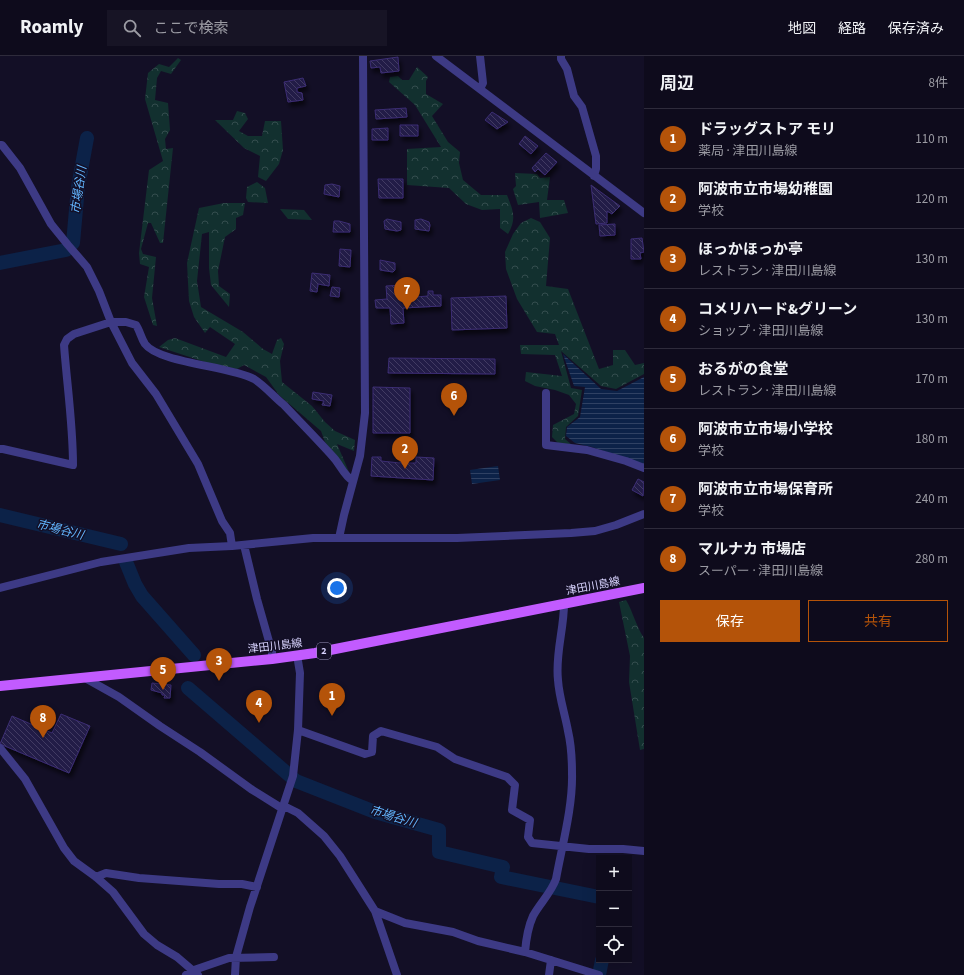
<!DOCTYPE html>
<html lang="ja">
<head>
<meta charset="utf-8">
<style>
	:root { --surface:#0e0b1c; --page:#171425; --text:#f1f3f6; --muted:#9b9ba3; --line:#2e2b3b; --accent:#b45309 }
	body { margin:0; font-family:"Source Sans 3","Noto Sans JP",sans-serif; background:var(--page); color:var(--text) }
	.controls { position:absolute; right:12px; bottom:12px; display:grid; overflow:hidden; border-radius:0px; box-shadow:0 4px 16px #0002 }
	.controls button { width:36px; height:36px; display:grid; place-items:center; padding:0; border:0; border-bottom:1px solid var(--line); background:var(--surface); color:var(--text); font:20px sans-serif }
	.you { position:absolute; left:337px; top:532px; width:14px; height:14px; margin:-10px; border:3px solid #fff; border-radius:50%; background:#1a73e8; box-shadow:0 0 0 6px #1a73e833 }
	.badge { display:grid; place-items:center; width:26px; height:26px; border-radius:50%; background:var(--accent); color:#fff; font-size:13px; font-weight:700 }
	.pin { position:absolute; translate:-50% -33px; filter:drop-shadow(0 1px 2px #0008) }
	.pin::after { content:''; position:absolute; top:21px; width:14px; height:12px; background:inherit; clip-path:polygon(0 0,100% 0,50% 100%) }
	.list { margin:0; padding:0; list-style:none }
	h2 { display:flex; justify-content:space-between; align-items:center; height:52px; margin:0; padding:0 16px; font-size:17px }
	h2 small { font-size:13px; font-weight:400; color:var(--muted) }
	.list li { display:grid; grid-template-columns:26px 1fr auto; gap:12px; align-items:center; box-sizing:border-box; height:60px; padding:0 16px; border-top:1px solid var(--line) }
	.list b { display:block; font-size:15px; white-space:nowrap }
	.list p { margin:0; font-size:13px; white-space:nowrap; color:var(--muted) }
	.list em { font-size:13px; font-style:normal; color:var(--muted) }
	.actions { display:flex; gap:8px; padding:12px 16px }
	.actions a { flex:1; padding:9px 0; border:1px solid var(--accent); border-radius:0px; text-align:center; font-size:14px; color:var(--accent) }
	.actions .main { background:var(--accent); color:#fff }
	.icon { flex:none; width:22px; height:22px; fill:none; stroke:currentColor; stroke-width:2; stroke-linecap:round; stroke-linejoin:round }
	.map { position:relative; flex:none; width:644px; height:919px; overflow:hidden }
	header { display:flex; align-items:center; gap:24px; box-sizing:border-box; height:56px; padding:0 20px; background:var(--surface); border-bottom:1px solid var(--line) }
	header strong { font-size:19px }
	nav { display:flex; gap:22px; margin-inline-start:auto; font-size:14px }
	.search { width:280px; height:36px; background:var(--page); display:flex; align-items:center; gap:10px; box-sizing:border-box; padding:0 14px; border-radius:0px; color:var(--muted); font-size:15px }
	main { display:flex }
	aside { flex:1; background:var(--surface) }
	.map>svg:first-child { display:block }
	.forest { fill:url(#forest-crowns) }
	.water { fill:url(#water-rules) }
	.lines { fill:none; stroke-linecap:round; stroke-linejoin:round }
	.river { stroke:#0c2248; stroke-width:14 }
	.building { fill:url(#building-back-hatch); stroke:#3b2d73; filter:url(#shadow) }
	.minor { stroke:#3d3a85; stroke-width:8 }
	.major { stroke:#c25bff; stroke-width:10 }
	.labels { text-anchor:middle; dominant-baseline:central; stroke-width:3; stroke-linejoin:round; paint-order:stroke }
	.shield { fill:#130f26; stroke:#9e99be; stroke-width:1 }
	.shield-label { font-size:10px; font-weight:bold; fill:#d9d4ff }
	.street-label { font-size:11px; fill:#d9d4ff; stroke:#130f26 }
	.water-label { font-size:12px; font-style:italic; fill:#62b6ff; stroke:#130f26 }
</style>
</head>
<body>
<header>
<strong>Roamly</strong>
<div class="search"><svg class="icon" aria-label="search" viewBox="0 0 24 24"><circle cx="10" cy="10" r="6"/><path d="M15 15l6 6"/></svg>ここで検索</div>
<nav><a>地図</a><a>経路</a><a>保存済み</a></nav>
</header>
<main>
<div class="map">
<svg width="644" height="919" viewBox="0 0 644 919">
	<defs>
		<pattern id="forest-crowns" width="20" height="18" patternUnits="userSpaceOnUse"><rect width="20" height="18" fill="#12302f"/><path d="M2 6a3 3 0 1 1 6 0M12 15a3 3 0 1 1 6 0" fill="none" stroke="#344d4e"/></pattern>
		<pattern id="water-rules" width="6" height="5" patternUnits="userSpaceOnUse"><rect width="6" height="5" fill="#0c2248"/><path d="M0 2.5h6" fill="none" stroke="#2f4163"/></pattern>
		<pattern id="building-back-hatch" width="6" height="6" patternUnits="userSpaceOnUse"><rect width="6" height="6" fill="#241b47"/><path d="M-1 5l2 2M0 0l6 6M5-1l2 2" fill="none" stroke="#433b63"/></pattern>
		<filter id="shadow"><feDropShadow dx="2.5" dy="4.5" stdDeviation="2" flood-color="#0009"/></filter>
	</defs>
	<rect width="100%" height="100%" fill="#130f26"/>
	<path class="forest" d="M 178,2 L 181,4 L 171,18 L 161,15 L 157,22 L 155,44 L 168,47 L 170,74 L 165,83 L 166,93 L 173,92 L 163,187 L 160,187 L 151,167 L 148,167 L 141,193 L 143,198 L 156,201 L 152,242 L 157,270 L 153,269 L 144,241 L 149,211 L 140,208 L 139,197 L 149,114 L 163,105 L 145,43 L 148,17 L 159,8 L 169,11 Z
		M 417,11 L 428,21 L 426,25 L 426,38 L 443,48 L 432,60 L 448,86 L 460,96 L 459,107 L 463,124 L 481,139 L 507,139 C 513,154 517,163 508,178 L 500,172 L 500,153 L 482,154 L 466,148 L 449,132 L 407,129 L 407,93 L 441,91 L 415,49 L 389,26 L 390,21 L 398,20 L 402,24 L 409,24 Z
		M 237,55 L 245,57 L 248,63 L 239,75 L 248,80 L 262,80 L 265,65 L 281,65 L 283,94 L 279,108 L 266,125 L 258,121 L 260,100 L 244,92 L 215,64 L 233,64 Z
		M 515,117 L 537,118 L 540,122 L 550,121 L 547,144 L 564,144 L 568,157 L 540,162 L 539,146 L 518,149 L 513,133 L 516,130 Z
		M 257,126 L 265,132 L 268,147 L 248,146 L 246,142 L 247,131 Z
		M 224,147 L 245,147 L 243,159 L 236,162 L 236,173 L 225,181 L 218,215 L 219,230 L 230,238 L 229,251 L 211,229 L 209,212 L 209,176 L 202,178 L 197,225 L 201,251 L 243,276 L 263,293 L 272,298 L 277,284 L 281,282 L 284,288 L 280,305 L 282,326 L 312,350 L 325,366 L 335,375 L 355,384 L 354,395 L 337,388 L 349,416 L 325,386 L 321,375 L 279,339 L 266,321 L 244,309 L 237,313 L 214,309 L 159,291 L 168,284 L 175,282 L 226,301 L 235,288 L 210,271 L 205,277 L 194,261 L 189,245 L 187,207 L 199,152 Z
		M 280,153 L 304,154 L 312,164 L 288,163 Z
		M 531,162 L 540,166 L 550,182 L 546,230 L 568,233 L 599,313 L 613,309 L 613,294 L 625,294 L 635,309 L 644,307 L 644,318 L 616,333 L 601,330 L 561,295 L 571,332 L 582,334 L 578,360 L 566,371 L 565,383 L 572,389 L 559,388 L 552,381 L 553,369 L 574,358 L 576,348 L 569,339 L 555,334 L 535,330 L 525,325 L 526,316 L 562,320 L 555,299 L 521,298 L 520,289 L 559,289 L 555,278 L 537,276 L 517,243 L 506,213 L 505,196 L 513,178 L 521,167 Z
		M 626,544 C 633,556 636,570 644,582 L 644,693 L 640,694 L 629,626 L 630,600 L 619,546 Z"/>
	<path class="water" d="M 563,298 L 601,333 L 617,335 L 644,321 L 644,408 L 592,391 L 575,387 L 566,380 L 567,371 L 580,361 L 585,331 L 574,330 Z
		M 498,410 L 500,424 L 472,428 L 470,414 Z"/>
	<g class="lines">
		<path class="river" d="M 73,187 L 78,131 L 87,82
			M 0,207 L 66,194
			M 0,459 L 121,488
			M 126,506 L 135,528 L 142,540 L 194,599
			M 188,632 L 296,725 L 375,756 L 439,774 L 439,796 L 503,811 L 501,821 L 599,841
			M 599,919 L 602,904"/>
	</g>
	<path class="building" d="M 398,1 L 399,15 L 381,17 L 380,11 L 371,12 L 370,5 Z
		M 303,22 L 306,30 L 297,32 L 297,36 L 302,37 L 303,44 L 288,46 L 284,26 Z
		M 406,52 L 407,61 L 376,63 L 375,54 Z
		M 492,56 L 508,66 L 497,73 L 485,64 Z
		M 400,69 L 418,69 L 418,80 L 400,80 Z
		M 388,72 L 388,84 L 372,84 L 372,73 Z
		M 525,80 L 538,90 L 531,98 L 519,88 Z
		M 546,97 L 557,106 L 545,119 L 538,113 L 535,116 L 532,112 Z
		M 378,123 L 403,123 L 403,142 L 379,142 Z
		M 332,128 L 340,130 L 339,141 L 324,138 L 325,129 Z
		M 591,129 L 620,150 L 612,158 L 607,155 L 607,167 L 596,168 Z
		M 387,163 L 401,166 L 401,174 L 397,175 L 385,173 L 384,165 Z
		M 421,163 L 429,166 L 430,169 L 429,175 L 415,173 L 415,164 Z
		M 334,165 L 339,165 L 350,168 L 350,176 L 333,176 Z
		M 615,168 L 615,179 L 600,180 L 599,169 Z
		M 642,182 L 644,196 L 640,197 L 641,203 L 631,203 L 631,183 Z
		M 340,193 L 351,194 L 350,211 L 339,210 Z
		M 380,204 L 395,207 L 395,214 L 393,216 L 380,214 Z
		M 312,217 L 330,219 L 329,230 L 318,228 L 317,236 L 310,235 Z
		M 404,229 L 404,239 L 411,239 L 410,236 L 415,236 L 415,241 L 428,240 L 428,235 L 433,235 L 433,239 L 441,239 L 441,250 L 403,252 L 404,267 L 391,268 L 390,252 L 376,252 L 375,244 L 387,243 L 386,230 Z
		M 332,231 L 340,232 L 339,241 L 330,240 Z
		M 506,240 L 507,272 L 452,274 L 451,242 Z
		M 389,302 L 495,303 L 495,318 L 388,317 Z
		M 373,331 L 410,332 L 410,377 L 373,377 Z
		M 313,336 L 332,339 L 330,350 L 322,349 L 324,345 L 312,343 Z
		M 400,400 L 407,401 L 407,407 L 416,407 L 416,401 L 434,402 L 433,424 L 371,420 L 372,401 L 381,401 L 381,405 L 400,407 Z
		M 638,423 L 644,426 L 643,440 L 632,434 Z
		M 152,627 L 171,629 L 170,642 L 164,642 L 165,639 L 162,639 L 162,637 L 151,634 Z
		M 61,658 L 90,670 L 69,717 L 0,688 L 12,660 L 52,677 Z"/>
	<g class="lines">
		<path class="minor" d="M 436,0 L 644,157
			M 480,0 L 483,27 L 480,33
			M 561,0 L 561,3 L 567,13 L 574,40 L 582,51 L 596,100 L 596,113 L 594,120
			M 0,89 L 2,89 L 20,112 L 51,168 L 68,189 L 87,211 L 99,235 L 111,266 L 132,307 L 156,338 L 198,408 L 222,465 L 230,477 L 232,490
			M 546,337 L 546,389 L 587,394 L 626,405 L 644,412
			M 0,393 L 3,393 L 73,409 C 73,369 67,329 64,289 L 67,283 L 74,278 L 111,266 L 126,266 L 136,269 C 140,275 141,282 145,288 C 159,307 230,310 254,323 C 265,330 274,341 284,349 C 301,367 318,384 334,402 C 341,410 344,420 353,425
			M 339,482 L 344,459 L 360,400 L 365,357 L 363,0
			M 244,489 L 257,543 L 272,596 L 272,603
			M 0,532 L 101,506 L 189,492 L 232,490 L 313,482 L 457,482 L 571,477 L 595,475 L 616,469 L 644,458
			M 85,622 L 119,641 L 160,670 L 200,696 L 251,733 L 283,753
			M 298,674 L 365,698 L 372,696 L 373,680 L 381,675 L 437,691 L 455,703 L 507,721 L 515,729 L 512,754 L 530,764 L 528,781 L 532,787 L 589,793 L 623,793 L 644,795
			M 0,692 L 25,723 L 64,792 L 74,805 L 96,821 L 113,836 L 144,878 L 157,889 L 177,901 L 198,919
			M 284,750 L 298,757 L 324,780 L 340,800 L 375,855 L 397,919
			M 96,821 L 106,817 L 139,822 L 219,828 L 242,828 L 257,831
			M 375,855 L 405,867 L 453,876 L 478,885 L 525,896 L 599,919
			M 525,896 C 526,884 528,871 533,860 C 540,847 551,837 556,823 C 562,790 573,750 572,717 C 572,704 571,688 568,675 C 565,658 559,641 558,624 C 555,599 564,573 564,548
			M 186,919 L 194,914 L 229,902 L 274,901
			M 235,919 L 236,901 L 250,851 L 293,720 L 298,674 L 300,617 L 297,599
			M 549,919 L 551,904"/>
		<path class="major" d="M 0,630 L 272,603 L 315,597 L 644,532"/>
	</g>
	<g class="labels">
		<rect class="shield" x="317" y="587" width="14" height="16" rx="3"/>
		<g class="shield-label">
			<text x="324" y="595">2</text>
		</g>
		<g class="street-label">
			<text transform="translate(593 530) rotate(-11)">津田川島線</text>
			<text transform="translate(275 590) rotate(-7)">津田川島線</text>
		</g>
		<g class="water-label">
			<text transform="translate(79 134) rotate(-82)">市場谷川</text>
			<text transform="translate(60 474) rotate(14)">市場谷川</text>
			<text transform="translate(393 761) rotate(17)">市場谷川</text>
		</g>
	</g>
</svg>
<div class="controls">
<button>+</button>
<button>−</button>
<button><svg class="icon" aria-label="locate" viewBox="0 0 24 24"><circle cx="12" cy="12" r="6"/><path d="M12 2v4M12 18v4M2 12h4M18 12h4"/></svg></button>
</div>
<div class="you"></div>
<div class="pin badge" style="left:332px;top:660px">1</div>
<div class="pin badge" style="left:405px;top:413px">2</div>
<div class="pin badge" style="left:219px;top:625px">3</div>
<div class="pin badge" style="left:259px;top:667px">4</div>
<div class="pin badge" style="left:163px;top:634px">5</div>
<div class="pin badge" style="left:454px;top:360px">6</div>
<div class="pin badge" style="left:407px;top:254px">7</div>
<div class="pin badge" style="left:43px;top:682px">8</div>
</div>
<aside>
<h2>周辺<small>8件</small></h2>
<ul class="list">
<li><span class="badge">1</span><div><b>ドラッグストア モリ</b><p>薬局 · 津田川島線</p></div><em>110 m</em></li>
<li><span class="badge">2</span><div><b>阿波市立市場幼稚園</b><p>学校</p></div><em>120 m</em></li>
<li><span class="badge">3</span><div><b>ほっかほっか亭</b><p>レストラン · 津田川島線</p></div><em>130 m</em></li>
<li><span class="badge">4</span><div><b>コメリハード&amp;グリーン</b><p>ショップ · 津田川島線</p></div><em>130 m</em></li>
<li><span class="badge">5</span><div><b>おるがの食堂</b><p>レストラン · 津田川島線</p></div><em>170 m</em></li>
<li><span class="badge">6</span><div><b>阿波市立市場小学校</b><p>学校</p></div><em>180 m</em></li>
<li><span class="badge">7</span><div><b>阿波市立市場保育所</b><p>学校</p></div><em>240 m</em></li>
<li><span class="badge">8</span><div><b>マルナカ 市場店</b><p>スーパー · 津田川島線</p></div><em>280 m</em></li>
</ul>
<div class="actions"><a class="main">保存</a><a>共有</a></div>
</aside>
</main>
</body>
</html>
